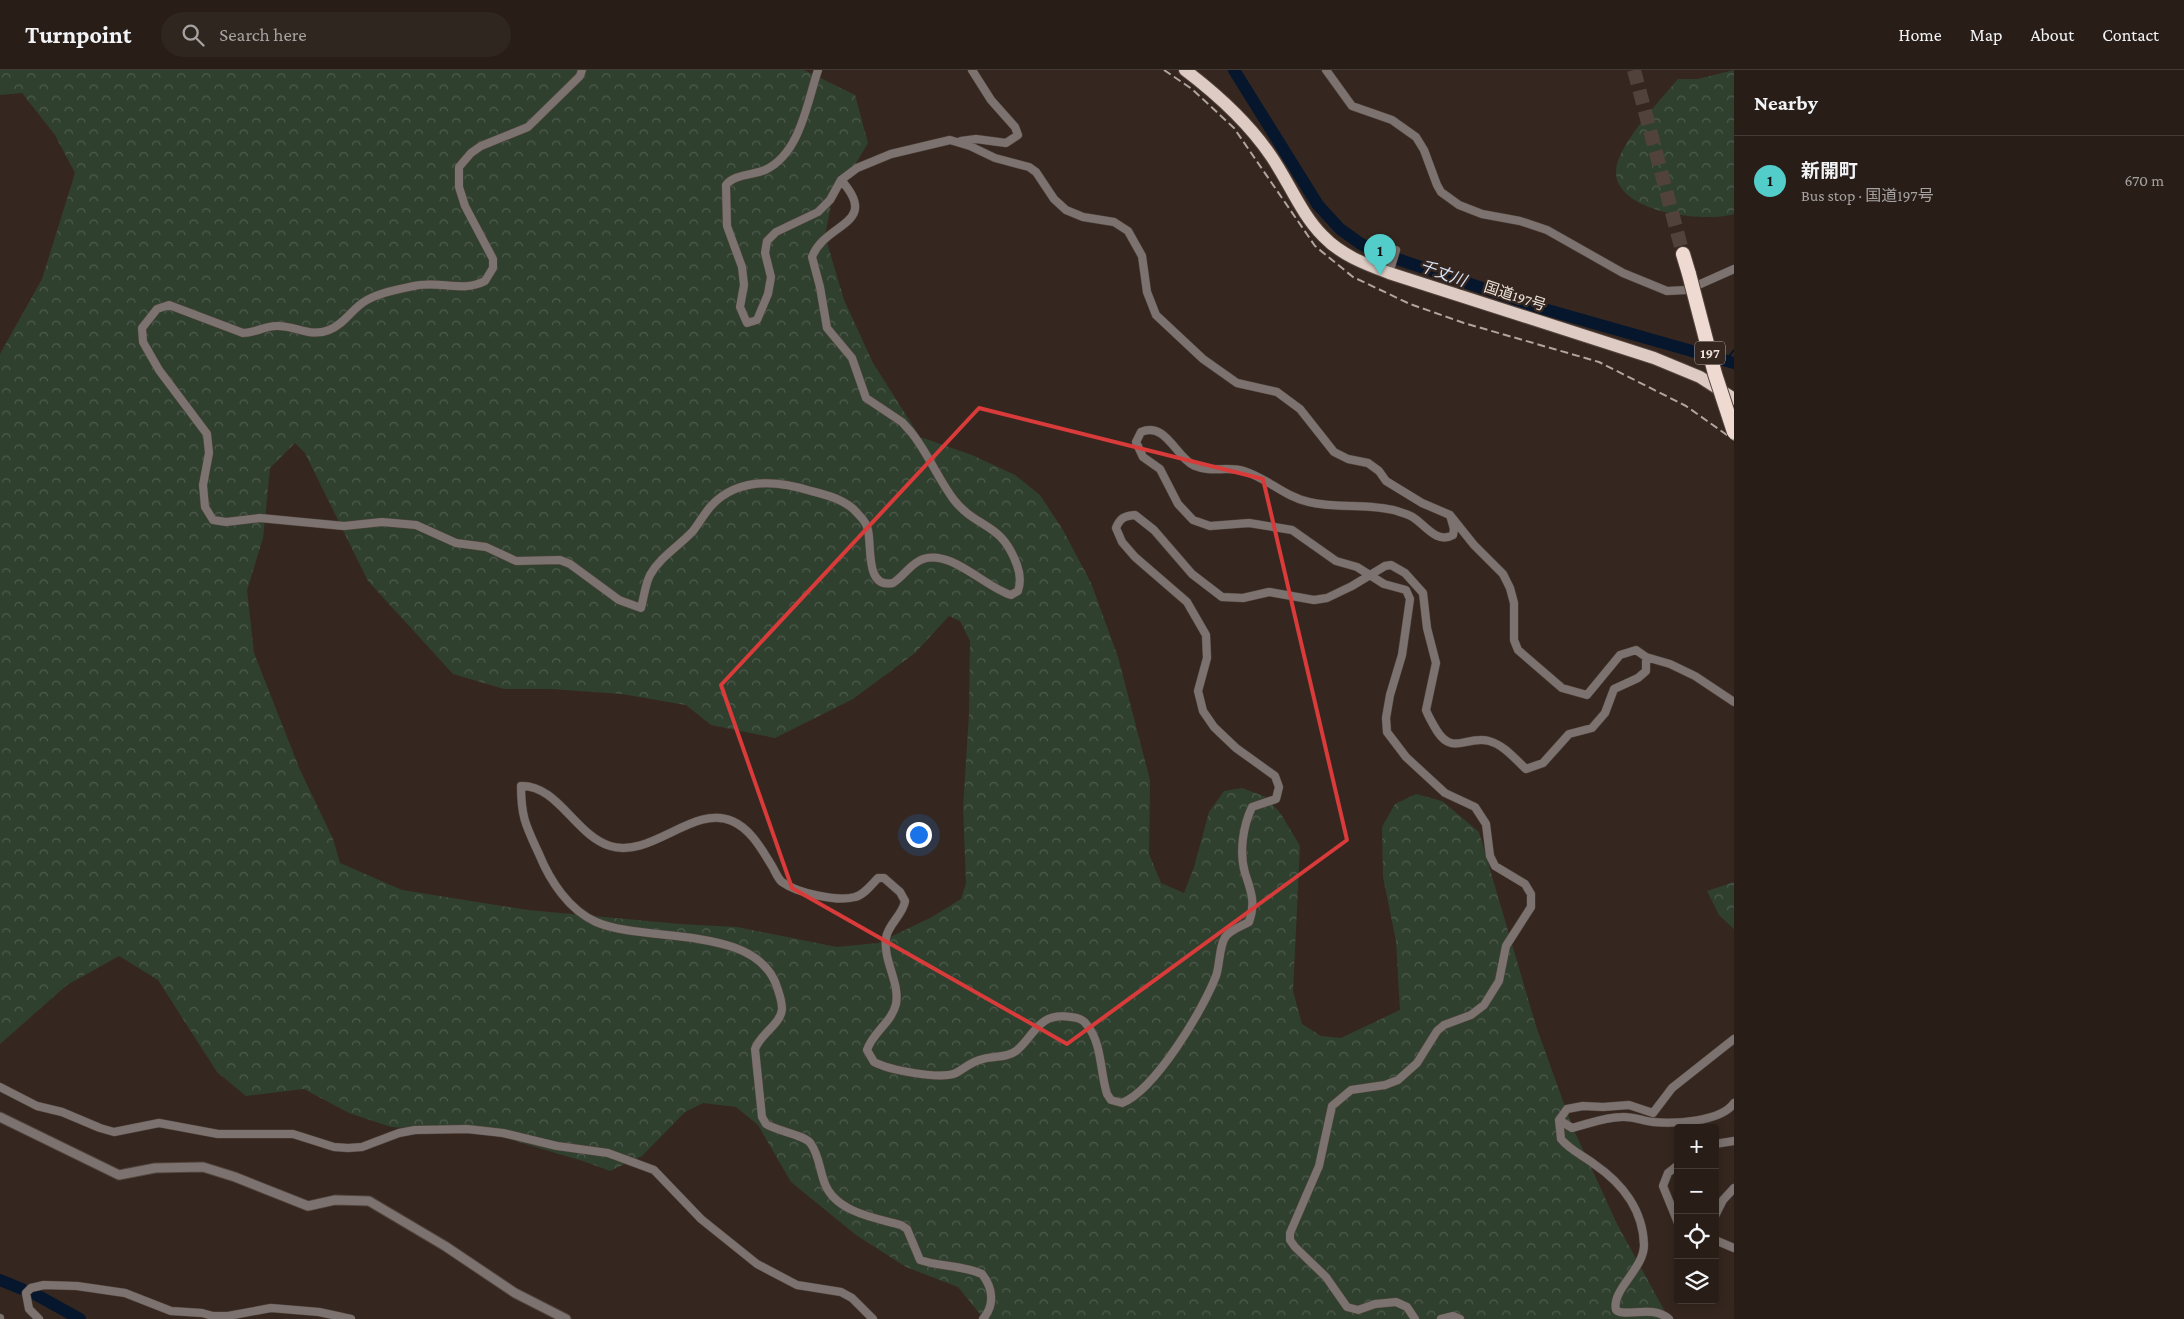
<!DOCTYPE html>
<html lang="en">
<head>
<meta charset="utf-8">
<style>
	:root { --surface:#281d17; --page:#302620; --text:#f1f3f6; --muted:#a5a2a1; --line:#443b36; --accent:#53cdca }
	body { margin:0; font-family:"Crimson Pro","Noto Sans JP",serif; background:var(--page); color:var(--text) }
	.controls { position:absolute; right:15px; bottom:15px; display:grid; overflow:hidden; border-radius:5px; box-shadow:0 2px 12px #0003 }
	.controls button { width:45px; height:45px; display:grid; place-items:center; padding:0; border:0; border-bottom:1px solid var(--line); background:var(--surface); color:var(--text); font:25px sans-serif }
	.you { position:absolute; left:918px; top:764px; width:18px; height:18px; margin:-12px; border:4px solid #fff; border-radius:50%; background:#1a73e8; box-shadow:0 0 0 8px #1a73e833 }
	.badge { display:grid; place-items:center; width:32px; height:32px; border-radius:50%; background:var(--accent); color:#111; font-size:16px; font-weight:700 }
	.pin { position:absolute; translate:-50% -41px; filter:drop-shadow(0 1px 2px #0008) }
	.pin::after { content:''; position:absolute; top:26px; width:18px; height:15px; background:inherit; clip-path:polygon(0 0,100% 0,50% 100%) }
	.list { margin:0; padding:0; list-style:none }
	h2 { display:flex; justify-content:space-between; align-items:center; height:65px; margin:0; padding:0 20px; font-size:21px }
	h2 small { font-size:16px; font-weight:400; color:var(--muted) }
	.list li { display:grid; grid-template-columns:32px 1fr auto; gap:15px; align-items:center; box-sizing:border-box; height:90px; padding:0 20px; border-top:1px solid var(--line) }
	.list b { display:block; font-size:19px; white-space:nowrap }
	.list p { margin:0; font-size:16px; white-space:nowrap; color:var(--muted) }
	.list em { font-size:16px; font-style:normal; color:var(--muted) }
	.icon { flex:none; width:28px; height:28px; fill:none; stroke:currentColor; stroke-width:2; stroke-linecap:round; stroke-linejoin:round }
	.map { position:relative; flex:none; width:1734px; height:1249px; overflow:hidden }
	header { display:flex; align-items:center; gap:30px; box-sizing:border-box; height:70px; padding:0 25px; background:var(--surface); border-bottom:1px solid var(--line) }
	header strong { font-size:24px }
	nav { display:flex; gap:28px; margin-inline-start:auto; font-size:18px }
	.search { width:350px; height:45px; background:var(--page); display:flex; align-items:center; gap:12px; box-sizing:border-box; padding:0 18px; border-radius:28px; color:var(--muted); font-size:19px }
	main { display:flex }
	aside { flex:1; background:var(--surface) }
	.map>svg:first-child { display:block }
	.forest { fill:url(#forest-crowns); fill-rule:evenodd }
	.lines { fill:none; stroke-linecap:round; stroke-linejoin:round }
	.stream { stroke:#05162d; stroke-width:2 }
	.river { stroke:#05162d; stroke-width:12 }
	.motorway-tunnel { stroke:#51433c; stroke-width:14; stroke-dasharray:14 7; stroke-linecap:butt }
	.minor-casing { stroke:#53453e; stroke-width:9 }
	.tertiary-casing { stroke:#53453e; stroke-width:11 }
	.trunk-casing { stroke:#53453e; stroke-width:14 }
	.motorway-casing { stroke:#53453e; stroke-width:16 }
	.minor { stroke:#7c7370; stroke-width:8 }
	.tertiary { stroke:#7c7370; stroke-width:9 }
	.trunk { stroke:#deccc4; stroke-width:12 }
	.motorway { stroke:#efdad2; stroke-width:14 }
	.rail { stroke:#b0a59f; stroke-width:2; stroke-dasharray:8 4; stroke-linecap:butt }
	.motorway-bridge-casing { stroke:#53453e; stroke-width:16; stroke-linecap:butt }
	.motorway-bridge { stroke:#efdad2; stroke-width:14 }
	.marked { fill:none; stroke:#d83b3a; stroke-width:4; stroke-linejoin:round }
	.labels { text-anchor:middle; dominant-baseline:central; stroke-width:5; stroke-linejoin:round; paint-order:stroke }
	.shield { fill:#35271f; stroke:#b6aba5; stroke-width:1 }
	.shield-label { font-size:14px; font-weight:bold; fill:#eee4df }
	.street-label { font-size:15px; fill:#eee4df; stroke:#35271f }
	.water-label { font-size:16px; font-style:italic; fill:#d7e6fb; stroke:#35271f }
</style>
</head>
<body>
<header>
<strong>Turnpoint</strong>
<div class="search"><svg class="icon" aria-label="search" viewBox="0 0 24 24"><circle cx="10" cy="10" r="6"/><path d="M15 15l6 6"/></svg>Search here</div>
<nav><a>Home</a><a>Map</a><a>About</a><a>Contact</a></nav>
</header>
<main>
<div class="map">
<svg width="1734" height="1249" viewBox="0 0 1734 1249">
	<defs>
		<pattern id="forest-crowns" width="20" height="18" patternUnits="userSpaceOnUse" patternTransform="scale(1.25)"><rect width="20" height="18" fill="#30402f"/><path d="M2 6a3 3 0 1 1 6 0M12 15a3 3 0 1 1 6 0" fill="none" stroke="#4e5b4d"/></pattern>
	</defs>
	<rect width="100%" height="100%" fill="#35271f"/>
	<path class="forest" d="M 0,0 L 804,0 L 855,25 L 868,73 L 831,135 L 825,166 L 844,230 L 873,293 L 920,367 L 972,385 L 1015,405 L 1040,425 L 1063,460 L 1091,513 L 1118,587 L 1150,710 L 1149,784 L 1161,813 L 1184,823 L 1194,797 L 1209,742 L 1224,721 L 1242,718 L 1266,727 L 1281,744 L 1300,776 L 1293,921 L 1302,954 L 1321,966 L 1341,968 L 1400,940 L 1396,871 L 1383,807 L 1382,757 L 1395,734 L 1416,724 L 1442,731 L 1479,762 L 1536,956 L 1572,1056 L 1617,1154 L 1669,1249 L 984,1249 L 958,1217 L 906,1197 L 856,1165 L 791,1112 L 758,1055 L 736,1037 L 703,1033 L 685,1042 L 642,1086 L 610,1101 L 583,1091 L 488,1063 L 391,1057 L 349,1043 L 304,1019 L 246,1026 L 217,1002 L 158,910 L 119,886 L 67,915 L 0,974 L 0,284 L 42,209 L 75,103 L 55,65 L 22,23 L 0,25 ZM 295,373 L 305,383 L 368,511 L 453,604 L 504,619 L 551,619 L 622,624 L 686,635 L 711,655 L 775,668 L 853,629 L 915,583 L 949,546 L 960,551 L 970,571 L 969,644 L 963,738 L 966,813 L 961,829 L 932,847 L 878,873 L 837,877 L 737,857 L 680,854 L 528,840 L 402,820 L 340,793 L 333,769 L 300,700 L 254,583 L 247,520 L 263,468 L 270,398 Z
		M 1734,0 L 1734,144 C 1702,154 1597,141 1619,88 C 1631,60 1659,32 1678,9 L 1698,9 Z
		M 1734,812 L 1734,859 L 1719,845 L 1707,821 Z"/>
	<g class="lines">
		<path class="stream" d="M 1727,289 L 1734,280"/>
		<path class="river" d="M 1234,0 L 1318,135 L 1340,159 L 1361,174 L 1383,184 L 1537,237 L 1734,293
			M 0,1210 L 22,1219
			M 33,1223 L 80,1249"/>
		<path class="motorway-tunnel" d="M 1634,0 L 1683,184"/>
		<defs>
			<path id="minor" d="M 582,0 L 580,6 L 528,57 L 481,76 L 471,83 L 459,97 L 459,117 L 465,136 L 493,189 L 493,198 L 485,211 C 462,223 439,210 414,216 C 399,219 381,222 367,230 C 352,238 345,254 329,260 C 310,268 295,255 276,256 C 265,256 255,263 243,263 L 169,235 L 157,239 L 142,258 L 143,272 L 159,300 L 207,364 L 209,383 L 203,415 L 205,437 L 213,450 L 226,452 L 260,448 L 344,456 L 382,452 L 416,455 L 456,473 L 486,477 L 516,491 L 560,490 L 570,494 L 619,530 L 641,538 C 644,527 645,515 650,505 C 660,487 679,476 693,461 C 699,453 704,444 711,436 C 737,408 776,410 811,421 C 827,425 847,430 858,444 C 862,448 867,454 868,460 C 872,477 865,519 893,513 C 904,506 911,493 923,489 C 951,479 986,518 1011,525 L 1018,521 C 1021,512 1020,503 1017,495 C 1001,451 978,460 954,430 C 938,409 928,383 911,362 L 902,352 L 866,328 L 852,288 L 827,258 L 820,217 L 812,187 C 825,152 881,155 841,110
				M 818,0 C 807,33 800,84 765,100 C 754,105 734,104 726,115 L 727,156 L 742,197 L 744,215 L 740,237 L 747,253 L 757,250 L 768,224 L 771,207 L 765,183 L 767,171 L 776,162 L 818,142 L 830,130 L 841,110 L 857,98 L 891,84 L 950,70 L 970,76 L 995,88 L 1029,97 L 1036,102 L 1054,129 L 1066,140 L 1083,147 L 1114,152 L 1128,161 L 1142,186 L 1147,222 L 1156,245 L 1203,289 L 1237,313 L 1277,322 L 1300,339 L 1334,382 L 1348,389 L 1368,393 L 1379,401 L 1386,411 L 1422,433 L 1450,445 L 1474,475 L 1503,504 L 1510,518 L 1514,533 L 1514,570 L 1518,580 L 1562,618 L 1587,625 L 1620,585 L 1636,580 L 1646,587 L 1670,594 L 1695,606 L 1734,632
				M 1326,0 L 1352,36 L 1392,50 L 1416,67 L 1424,80 L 1437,115 L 1441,122 L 1459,135 L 1482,144 L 1520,151 L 1547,160 L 1623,203 L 1667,221 L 1687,220 L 1734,199
				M 961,71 L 976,69 L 1006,73 L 1018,65 L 1015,57 L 991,30 L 972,0
				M 1389,203 L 1396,180
				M 0,1017 L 37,1036 L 62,1042 L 100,1058 L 114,1062 L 159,1053 L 218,1064 L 293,1064 L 334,1077 L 348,1078 L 362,1077 L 399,1063 L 415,1060 L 467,1059 L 503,1063 L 557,1076 L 608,1083 L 654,1100 L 701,1149 L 757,1194 L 797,1215 L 841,1222 L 852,1228 L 873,1249
				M 1559,1050 L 1572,1058 C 1588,1054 1605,1047 1622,1047 C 1633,1046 1642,1051 1653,1052 C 1674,1054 1721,1052 1734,1033
				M 1715,1074 L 1734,1071
				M 1678,1095 L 1668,1103 L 1663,1116 L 1678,1153
				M 1715,1146 L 1723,1130 L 1734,1118
				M 1715,1170 L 1734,1178
				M 0,1248 L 0,1249
				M 39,1249 L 29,1239 L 26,1223 L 31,1218 L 44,1215 L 77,1216 L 125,1223 L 171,1241 L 202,1243 L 213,1246 L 228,1246 L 271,1238 L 319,1242 L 351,1249
				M 983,1249 C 995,1235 993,1218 982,1204 C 962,1195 940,1197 920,1190 L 907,1159 L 901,1155 C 875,1148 836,1142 825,1114 C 820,1102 819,1085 811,1074 C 806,1065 776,1061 766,1054 L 762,1047 L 755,979 C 760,964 781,954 782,939 C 782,933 780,926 778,920 C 760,853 647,874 596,852 C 569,840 550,811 539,784 C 526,756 521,747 521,716 C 558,715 575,765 610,776 C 651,789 694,734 732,751 C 751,759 762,780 772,796 C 775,801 778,809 782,812 C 797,823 837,832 855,827 C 864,825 872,814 878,808 L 884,808 L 900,822 L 905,831 C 903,845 888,854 886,868 C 883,891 900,912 896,934 C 892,952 872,963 867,980 L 874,992 C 889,1000 940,1010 956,1003 C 965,998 972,991 983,989 C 993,986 1007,988 1016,981 C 1035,966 1037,942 1071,947 C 1078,948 1083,949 1087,955 C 1102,973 1100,1002 1107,1024 L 1111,1030 L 1122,1033 C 1155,1020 1203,940 1216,906 C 1220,895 1219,875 1226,866 C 1232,859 1242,856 1249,852 C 1256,833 1251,821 1245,803 C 1239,782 1243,756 1252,737 L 1276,729 L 1279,717 L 1275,706 L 1236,678 L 1214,657 L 1203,641 L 1198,621 L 1207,588 L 1206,565 L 1187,532 L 1135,487 L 1122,472 L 1116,458 C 1120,448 1124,446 1135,445 L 1154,460 L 1192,504 L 1222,527 L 1243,528 L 1269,522 L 1314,530 L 1327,528 L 1352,516 L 1385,496 L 1391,495 L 1405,503 L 1423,523 L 1427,558 L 1436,593 L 1426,640 C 1429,648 1433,654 1437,661 C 1453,686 1467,665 1489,671 C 1504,675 1515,689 1526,699 L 1543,693 L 1569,664 L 1592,658 L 1605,643 L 1614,619 L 1638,608 L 1646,601 L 1646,587
				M 1415,1249 L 1407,1237 L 1396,1232 L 1375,1234 L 1358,1240 L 1347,1237 L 1326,1207 L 1295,1177 L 1290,1170 L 1290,1163 L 1319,1096 L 1332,1036 L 1351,1020 L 1385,1015 L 1398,1010 L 1417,993 L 1437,961 L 1444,955 L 1471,945 L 1484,935 L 1499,911 L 1506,876 L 1531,837 L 1531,824 L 1525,814 L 1495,796 L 1490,786 L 1486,754 L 1475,737 L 1445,723 L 1406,687 L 1387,662 L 1386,648 L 1390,625 L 1402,585 L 1410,529 L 1406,520 L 1384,514 L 1357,497 L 1336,491 L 1292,460 L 1249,453 L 1210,456 L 1193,450 L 1178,434 L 1160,399 L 1143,387 L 1136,372 L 1141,362 C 1166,351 1176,388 1195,396 C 1210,403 1228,396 1244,401 C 1267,408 1285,427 1309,432 C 1338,439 1368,433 1397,441 C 1402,443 1410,445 1414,448 C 1426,456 1437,474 1453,465 L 1454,459 L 1450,445
				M 1441,1249 L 1453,1246 L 1460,1249
				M 1669,1249 C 1652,1234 1625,1248 1616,1240 C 1611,1220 1644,1199 1644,1175 C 1643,1140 1622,1113 1594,1094 C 1582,1085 1570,1080 1561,1069 L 1559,1050 L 1567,1039 L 1583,1036 L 1603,1037 L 1629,1035 L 1653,1043 L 1672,1018 L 1734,969"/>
			<path id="tertiary" d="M 0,1047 L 119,1105 L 155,1098 L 203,1097 L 235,1107 L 308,1136 L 335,1130 L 369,1131 L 445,1176 L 515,1223 L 566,1249"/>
			<path id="trunk" d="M 1185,0 C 1218,25 1248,52 1271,86 C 1289,112 1301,144 1323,166 C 1341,185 1365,194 1389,203 L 1654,288 L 1700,307 L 1734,329"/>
			<path id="motorway" d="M 1683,184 L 1689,204"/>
		</defs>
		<use href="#minor" class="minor-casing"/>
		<use href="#tertiary" class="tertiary-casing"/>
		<use href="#trunk" class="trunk-casing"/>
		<use href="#motorway" class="motorway-casing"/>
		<use href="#minor" class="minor"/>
		<use href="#tertiary" class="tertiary"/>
		<use href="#trunk" class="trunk"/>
		<use href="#motorway" class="motorway"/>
		<path class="rail" d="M 1164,0 L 1192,19 L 1234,58 L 1315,176 L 1353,207 L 1410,234 L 1464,253 L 1599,292 L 1686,336 L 1734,370"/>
		<defs>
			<path id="motorway-bridge" d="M 1689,204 L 1715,304 L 1734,362"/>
		</defs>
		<use href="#motorway-bridge" class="motorway-bridge-casing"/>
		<use href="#motorway-bridge" class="motorway-bridge"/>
	</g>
	<path class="marked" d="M 979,338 L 1263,409 L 1347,770 L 1067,974 L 792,818 L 721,615 Z"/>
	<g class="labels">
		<rect class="shield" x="1695" y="271.5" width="30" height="23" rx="4"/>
		<g class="shield-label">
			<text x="1710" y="283">197</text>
		</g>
		<g class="street-label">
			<text transform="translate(1515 226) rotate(18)">国道197号</text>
		</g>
		<g class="water-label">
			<text transform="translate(1443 203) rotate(20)">千丈川</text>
		</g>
	</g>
</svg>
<div class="controls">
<button>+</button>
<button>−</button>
<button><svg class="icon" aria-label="locate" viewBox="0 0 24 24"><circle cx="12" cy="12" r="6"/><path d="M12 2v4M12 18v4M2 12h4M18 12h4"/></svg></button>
<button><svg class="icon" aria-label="layers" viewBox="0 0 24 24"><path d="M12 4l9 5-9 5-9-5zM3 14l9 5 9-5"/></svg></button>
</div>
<div class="you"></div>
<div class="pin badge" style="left:1380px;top:205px">1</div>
</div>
<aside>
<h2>Nearby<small></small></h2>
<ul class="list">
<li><span class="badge">1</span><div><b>新開町</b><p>Bus stop · 国道197号</p></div><em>670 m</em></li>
</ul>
</aside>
</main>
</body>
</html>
